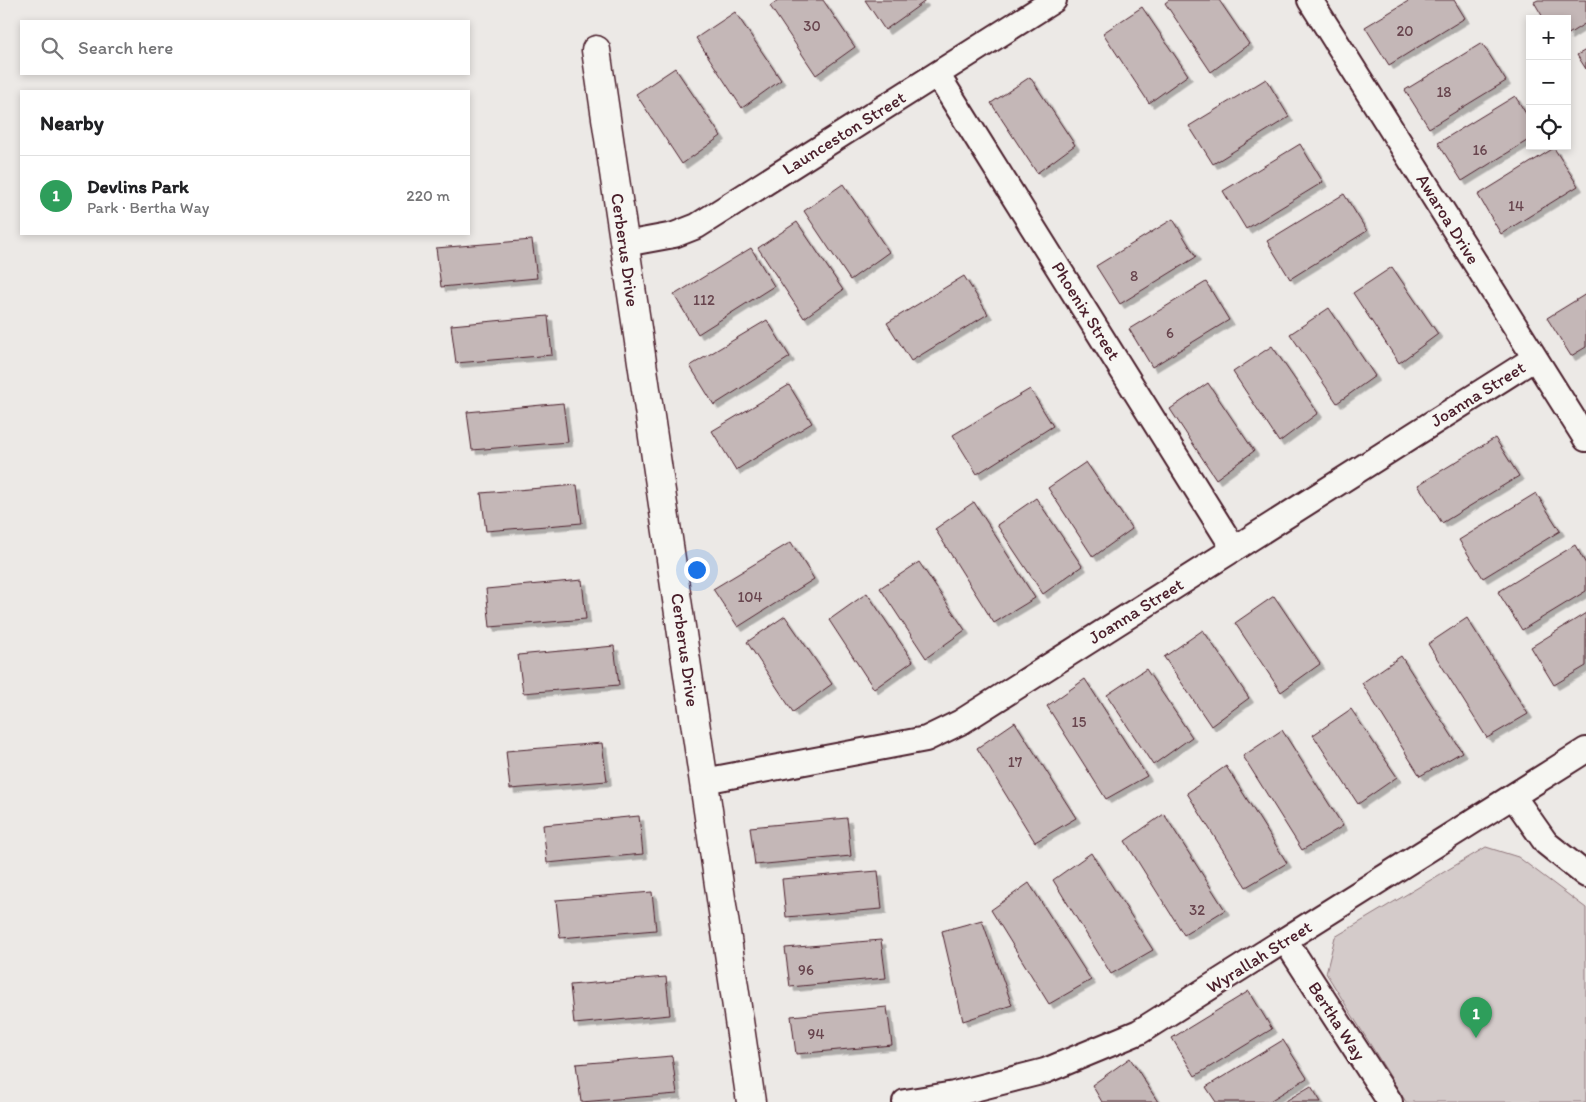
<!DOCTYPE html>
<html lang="en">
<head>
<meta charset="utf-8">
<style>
	:root { --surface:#fff; --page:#f6f6f6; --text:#202124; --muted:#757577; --line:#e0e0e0; --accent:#ea580c }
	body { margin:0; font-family:Itim,sans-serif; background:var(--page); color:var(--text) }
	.controls { position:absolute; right:15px; top:15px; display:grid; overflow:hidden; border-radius:0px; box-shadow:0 2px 8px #0003 }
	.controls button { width:45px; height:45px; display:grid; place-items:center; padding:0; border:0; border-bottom:1px solid var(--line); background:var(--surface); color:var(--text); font:25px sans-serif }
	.you { position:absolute; left:696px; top:569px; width:18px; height:18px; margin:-12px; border:4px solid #fff; border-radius:50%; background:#1a73e8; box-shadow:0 0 0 8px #1a73e833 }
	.badge { display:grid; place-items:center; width:32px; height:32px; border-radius:50%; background:var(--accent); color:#fff; font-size:16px; font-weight:700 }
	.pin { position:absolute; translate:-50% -41px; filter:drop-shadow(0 1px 2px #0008) }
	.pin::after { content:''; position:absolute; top:26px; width:18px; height:15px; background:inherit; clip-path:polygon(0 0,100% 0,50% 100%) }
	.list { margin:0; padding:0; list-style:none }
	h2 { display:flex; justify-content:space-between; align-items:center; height:65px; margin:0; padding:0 20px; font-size:21px }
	h2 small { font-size:16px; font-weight:400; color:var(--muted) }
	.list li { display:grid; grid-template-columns:32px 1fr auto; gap:15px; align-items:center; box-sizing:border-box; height:80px; padding:0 20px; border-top:1px solid var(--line) }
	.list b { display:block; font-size:19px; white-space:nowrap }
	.list p { margin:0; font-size:16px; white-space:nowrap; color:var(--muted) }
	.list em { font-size:16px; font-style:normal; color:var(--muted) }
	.icon { flex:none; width:28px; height:28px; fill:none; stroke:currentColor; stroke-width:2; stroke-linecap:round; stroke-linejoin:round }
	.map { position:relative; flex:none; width:1586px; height:1102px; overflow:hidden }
	.search { position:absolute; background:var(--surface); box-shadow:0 2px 8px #0003; left:20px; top:20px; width:450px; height:55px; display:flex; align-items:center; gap:12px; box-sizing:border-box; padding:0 18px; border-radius:0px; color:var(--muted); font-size:19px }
	.panel { position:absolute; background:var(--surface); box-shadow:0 2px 8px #0003; left:20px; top:90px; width:450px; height:145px; border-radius:0px }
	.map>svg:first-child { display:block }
	.green { fill:#d4cbca; stroke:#8f757a }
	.building { fill:#c4b7b7; stroke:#4a1f2b; filter:url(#shadow) }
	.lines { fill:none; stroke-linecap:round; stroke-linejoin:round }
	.street-casing { stroke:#4a1f2b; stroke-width:28 }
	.secondary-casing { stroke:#4a1f2b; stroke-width:31 }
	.street { stroke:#f6f6f2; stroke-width:24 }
	.secondary { stroke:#f6f6f2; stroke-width:28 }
	.labels { text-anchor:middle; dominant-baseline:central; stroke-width:5; stroke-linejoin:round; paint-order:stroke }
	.number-label { font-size:15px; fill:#68454e }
	.street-label { font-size:18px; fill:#4a1f2b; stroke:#f6f6f2 }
</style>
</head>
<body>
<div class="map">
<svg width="1586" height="1102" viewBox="0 0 1586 1102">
	<defs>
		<filter id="shadow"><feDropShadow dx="4.5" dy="4.5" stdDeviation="0" flood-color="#0004"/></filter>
	</defs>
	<rect width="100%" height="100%" fill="#ece9e6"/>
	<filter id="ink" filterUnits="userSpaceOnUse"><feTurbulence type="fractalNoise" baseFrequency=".02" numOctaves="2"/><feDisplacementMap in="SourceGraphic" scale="10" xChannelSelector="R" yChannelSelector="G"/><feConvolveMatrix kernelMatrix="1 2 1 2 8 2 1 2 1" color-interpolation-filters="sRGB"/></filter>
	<g filter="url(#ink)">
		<path class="green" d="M 1486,847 L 1518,857 L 1586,908 L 1586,1102 L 1406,1102 L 1326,973 L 1335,937 Z"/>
		<path class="building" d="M 778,0 L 823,0 L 855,47 L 816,75 L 770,6 Z
			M 865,0 L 923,0 L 924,2 L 885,30 Z
			M 1169,0 L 1219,0 L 1249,44 L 1211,72 L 1165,3 Z
			M 1410,0 L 1454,0 L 1465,18 L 1389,65 L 1365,27 Z
			M 1538,0 L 1586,0 L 1586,23 L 1567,35 L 1567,19 L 1544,19 L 1534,2 Z
			M 1142,7 L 1188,75 L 1149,103 L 1103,33 Z
			M 735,12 L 781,80 L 742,108 L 696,38 Z
			M 1482,43 L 1506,81 L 1429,128 L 1405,90 Z
			M 1586,50 L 1586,69 L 1577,55 Z
			M 675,68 L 721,136 L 682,164 L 636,94 Z
			M 1030,77 L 1075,145 L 1037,173 L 991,103 Z
			M 1266,79 L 1289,117 L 1213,164 L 1189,126 Z
			M 1515,96 L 1530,120 L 1530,139 L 1462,181 L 1438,143 Z
			M 1300,144 L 1323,182 L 1246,229 L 1223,191 Z
			M 1554,148 L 1578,186 L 1501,234 L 1478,195 Z
			M 843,184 L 889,252 L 850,280 L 804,211 Z
			M 1344,194 L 1367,231 L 1290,279 L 1267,241 Z
			M 1173,219 L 1196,257 L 1120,304 L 1096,266 Z
			M 797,222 L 843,290 L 804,318 L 758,248 Z
			M 532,240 L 537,278 L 441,287 L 436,248 Z
			M 751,248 L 774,286 L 698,334 L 674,295 Z
			M 1392,267 L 1438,334 L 1399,363 L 1353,293 Z
			M 964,276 L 988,314 L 911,361 L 887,323 Z
			M 1206,282 L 1229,320 L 1152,367 L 1129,329 Z
			M 1586,294 L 1586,347 L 1571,356 L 1547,318 Z
			M 1329,308 L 1375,376 L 1337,403 L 1290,334 Z
			M 548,316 L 552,355 L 456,363 L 451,325 Z
			M 767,320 L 790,357 L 714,405 L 690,366 Z
			M 1272,346 L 1318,413 L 1279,442 L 1233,372 Z
			M 1208,383 L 1254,451 L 1216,479 L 1170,409 Z
			M 789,385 L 812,423 L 736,470 L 712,431 Z
			M 1030,389 L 1053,426 L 977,474 L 953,435 Z
			M 563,403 L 568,442 L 472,450 L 467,412 Z
			M 1495,438 L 1519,476 L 1442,523 L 1418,485 Z
			M 1086,462 L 1132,529 L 1093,557 L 1048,488 Z
			M 577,485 L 582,523 L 486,531 L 481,493 Z
			M 1536,493 L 1560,531 L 1483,578 L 1459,540 Z
			M 1036,498 L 1082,566 L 1043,594 L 997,525 Z
			M 974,502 L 1035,598 L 994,623 L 935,529 Z
			M 791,542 L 814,579 L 738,627 L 713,589 Z
			M 1575,545 L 1586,564 L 1586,591 L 1522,630 L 1498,592 Z
			M 919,562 L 965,630 L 926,658 L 880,588 Z
			M 582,580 L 586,619 L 490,627 L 486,589 Z
			M 867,593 L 913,661 L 874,689 L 829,620 Z
			M 1274,596 L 1320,664 L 1281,692 L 1235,623 Z
			M 1586,613 L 1586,666 L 1554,685 L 1531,647 Z
			M 785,616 L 832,684 L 793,712 L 747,642 Z
			M 1467,618 L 1528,714 L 1487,738 L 1428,644 Z
			M 1203,630 L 1249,698 L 1211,726 L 1164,657 Z
			M 614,646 L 619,685 L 523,693 L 518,655 Z
			M 1401,656 L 1462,752 L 1420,776 L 1362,683 Z
			M 1146,669 L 1192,737 L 1153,765 L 1107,695 Z
			M 1085,679 L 1147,776 L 1106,799 L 1047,706 Z
			M 1351,709 L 1397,777 L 1358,804 L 1313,735 Z
			M 1015,722 L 1076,818 L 1035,842 L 977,748 Z
			M 1282,730 L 1343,826 L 1302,850 L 1243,756 Z
			M 602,743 L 607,781 L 510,789 L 506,751 Z
			M 1226,766 L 1287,863 L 1246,887 L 1187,793 Z
			M 1164,814 L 1225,910 L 1184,935 L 1125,841 Z
			M 639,816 L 643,854 L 547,863 L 543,825 Z
			M 847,818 L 851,856 L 755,865 L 750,827 Z
			M 1091,853 L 1153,950 L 1111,974 L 1053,880 Z
			M 878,871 L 882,909 L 786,917 L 782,879 Z
			M 1029,883 L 1091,980 L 1049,1004 L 991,910 Z
			M 652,892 L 656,930 L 560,938 L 556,900 Z
			M 982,920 L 1012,1005 L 963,1021 L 942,931 Z
			M 881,940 L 886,978 L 790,987 L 785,948 Z
			M 666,977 L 670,1015 L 574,1024 L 570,985 Z
			M 1249,991 L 1272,1029 L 1195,1076 L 1172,1038 Z
			M 887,1007 L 892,1045 L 796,1054 L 791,1016 Z
			M 1283,1040 L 1307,1078 L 1268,1102 L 1216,1102 L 1206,1087 Z
			M 672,1056 L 677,1094 L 581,1102 L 576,1064 Z
			M 1130,1058 L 1158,1102 L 1102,1102 L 1092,1085 Z
			M 1311,1086 L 1321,1102 L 1284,1102 Z"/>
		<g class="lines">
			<defs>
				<path id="street" d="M 1310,0 L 1586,439
					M 937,74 L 1234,549
					M 625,244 L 674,235 L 697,226 L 1054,0
					M 704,781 L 926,739 L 961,722 L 1535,358
					M 1513,796 L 1546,843 L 1586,875
					M 1285,940 L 1390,1102
					M 905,1102 L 954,1094 L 1045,1071 L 1139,1032 L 1586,750"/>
				<path id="secondary" d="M 596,50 L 751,1102"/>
			</defs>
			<use href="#street" class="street-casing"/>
			<use href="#secondary" class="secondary-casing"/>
			<use href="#street" class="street"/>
			<use href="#secondary" class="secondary"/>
		</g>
	</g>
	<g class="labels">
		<g class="number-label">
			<text x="812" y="26">30</text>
			<text x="1405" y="31">20</text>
			<text x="1444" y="92">18</text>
			<text x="1480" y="150">16</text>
			<text x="1516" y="206">14</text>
			<text x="1134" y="276">8</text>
			<text x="704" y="300">112</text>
			<text x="1170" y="333">6</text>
			<text x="750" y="597">104</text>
			<text x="1079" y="722">15</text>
			<text x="1015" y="762">17</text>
			<text x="1197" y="910">32</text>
			<text x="806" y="970">96</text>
			<text x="816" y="1034">94</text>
		</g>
		<g class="street-label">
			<text transform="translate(844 133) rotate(-32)">Launceston Street</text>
			<text transform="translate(1448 219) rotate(58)">Awaroa Drive</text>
			<text transform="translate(625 250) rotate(82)">Cerberus Drive</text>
			<text transform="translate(1086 311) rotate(58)">Phoenix Street</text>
			<text transform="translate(1478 394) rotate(-32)">Joanna Street</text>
			<text transform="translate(1136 611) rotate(-32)">Joanna Street</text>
			<text transform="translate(685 650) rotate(82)">Cerberus Drive</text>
			<text transform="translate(1259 957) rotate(-32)">Wyrallah Street</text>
			<text transform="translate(1337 1021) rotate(57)">Bertha Way</text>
		</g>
	</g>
</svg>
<div class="controls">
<button>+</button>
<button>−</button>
<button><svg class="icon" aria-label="locate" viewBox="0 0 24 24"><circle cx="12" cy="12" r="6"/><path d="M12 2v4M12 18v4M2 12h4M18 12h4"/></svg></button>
</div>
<div class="you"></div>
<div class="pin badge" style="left:1476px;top:1038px;background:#2e9e5b">1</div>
<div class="search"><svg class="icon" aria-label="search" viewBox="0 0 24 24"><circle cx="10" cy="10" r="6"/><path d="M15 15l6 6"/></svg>Search here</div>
<section class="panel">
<h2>Nearby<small></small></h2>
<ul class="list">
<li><span class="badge" style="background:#2e9e5b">1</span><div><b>Devlins Park</b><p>Park · Bertha Way</p></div><em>220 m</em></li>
</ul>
</section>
</div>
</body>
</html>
